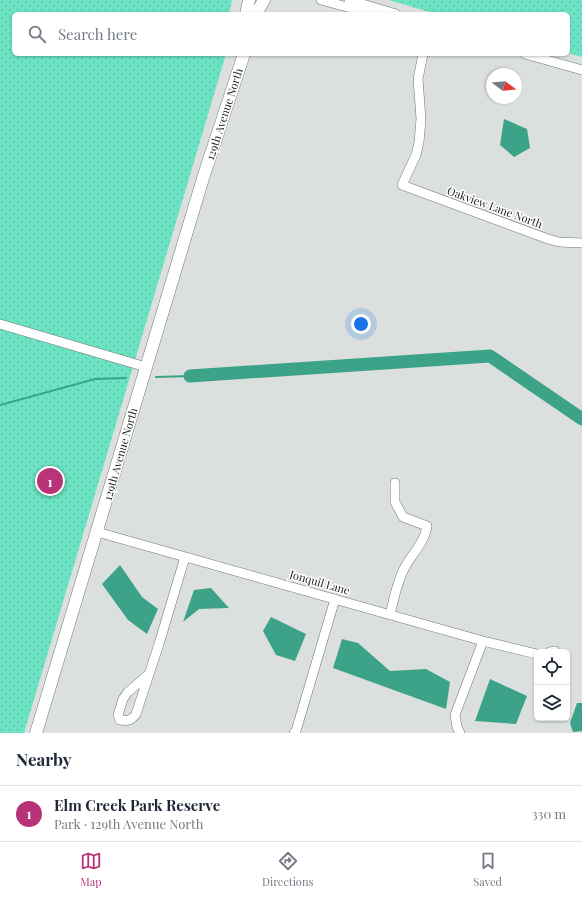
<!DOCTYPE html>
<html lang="en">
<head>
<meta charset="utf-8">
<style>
	:root { --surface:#fff; --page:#f6f6f7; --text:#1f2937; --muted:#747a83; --line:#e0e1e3; --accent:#b83378 }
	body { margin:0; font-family:"Playfair Display",serif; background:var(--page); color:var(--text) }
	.controls { position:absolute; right:12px; bottom:12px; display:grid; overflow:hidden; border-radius:6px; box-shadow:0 1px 3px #0004 }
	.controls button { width:36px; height:36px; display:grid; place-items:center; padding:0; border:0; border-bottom:1px solid var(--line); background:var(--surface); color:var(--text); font:20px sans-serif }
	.compass { position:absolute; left:486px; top:68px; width:36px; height:36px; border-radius:50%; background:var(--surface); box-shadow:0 1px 3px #0004; rotate:106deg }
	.you { position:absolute; left:361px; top:324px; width:14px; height:14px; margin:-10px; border:3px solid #fff; border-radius:50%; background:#1a73e8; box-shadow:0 0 0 6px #1a73e833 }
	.badge { display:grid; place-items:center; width:26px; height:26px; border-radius:50%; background:var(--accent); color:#fff; font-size:13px; font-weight:700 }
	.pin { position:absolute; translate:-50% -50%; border:2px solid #fff; box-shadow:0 1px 4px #0006 }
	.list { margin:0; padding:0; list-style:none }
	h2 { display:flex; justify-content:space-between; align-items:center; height:52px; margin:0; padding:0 16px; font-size:17px }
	h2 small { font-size:13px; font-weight:400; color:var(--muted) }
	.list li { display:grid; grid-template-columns:26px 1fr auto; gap:12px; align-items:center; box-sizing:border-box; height:56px; padding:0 16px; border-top:1px solid var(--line) }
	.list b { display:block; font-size:15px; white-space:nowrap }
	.list p { margin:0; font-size:13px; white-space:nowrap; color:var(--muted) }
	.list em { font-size:13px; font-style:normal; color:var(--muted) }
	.icon { flex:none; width:22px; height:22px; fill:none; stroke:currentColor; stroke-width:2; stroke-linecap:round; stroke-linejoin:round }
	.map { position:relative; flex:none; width:582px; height:733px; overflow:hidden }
	.search { position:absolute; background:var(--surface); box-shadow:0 1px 3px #0004; left:12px; right:12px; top:12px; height:44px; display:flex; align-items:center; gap:10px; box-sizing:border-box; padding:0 14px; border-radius:6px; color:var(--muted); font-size:15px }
	.sheet { height:108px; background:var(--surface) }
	nav { display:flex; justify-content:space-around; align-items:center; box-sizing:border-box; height:56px; border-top:1px solid var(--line); background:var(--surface); font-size:11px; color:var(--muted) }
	nav a { display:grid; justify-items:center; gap:2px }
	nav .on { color:var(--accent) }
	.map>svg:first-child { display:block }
	.park { fill:url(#park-dots) }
	.water { fill:#3ca288 }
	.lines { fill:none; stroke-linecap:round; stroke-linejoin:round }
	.stream { stroke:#3ca288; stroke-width:2 }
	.river { stroke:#3ca288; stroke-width:13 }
	.minor-casing { stroke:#727675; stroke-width:10 }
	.major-casing { stroke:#727675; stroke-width:13 }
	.minor { stroke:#fff; stroke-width:9 }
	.major { stroke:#fff; stroke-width:12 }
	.labels { text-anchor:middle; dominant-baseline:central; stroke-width:3; stroke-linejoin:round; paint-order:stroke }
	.street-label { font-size:11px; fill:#212322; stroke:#fff }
</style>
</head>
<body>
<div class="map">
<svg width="582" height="733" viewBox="0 0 582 733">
	<defs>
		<pattern id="park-dots" width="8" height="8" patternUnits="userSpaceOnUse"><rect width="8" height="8" fill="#6ce3c3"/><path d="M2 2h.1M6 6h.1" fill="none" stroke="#5dc2a7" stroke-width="1.8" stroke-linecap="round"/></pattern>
	</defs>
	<rect width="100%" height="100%" fill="#dbe0de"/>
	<path class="park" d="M 0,0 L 232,0 L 229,14 L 14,14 L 14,54 L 226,54 L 24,733 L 0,733 Z
		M 389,0 L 582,0 L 582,57 L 568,53 L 568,14 L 436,14 Z"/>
	<path class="water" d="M 504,119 L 527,129 L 530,148 L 514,157 L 500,145 Z
		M 120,565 L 142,597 L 158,609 L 147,634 L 128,620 L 102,584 Z
		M 211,588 L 229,608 L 199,609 L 183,622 L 194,590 Z
		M 271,617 L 306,634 L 295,661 L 276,655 L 263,631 Z
		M 342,639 L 358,643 L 390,671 L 426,669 L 450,682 L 446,709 L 333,668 Z
		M 490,679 L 527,696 L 516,724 L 475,721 Z
		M 577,703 L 582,703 L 582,731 L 573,732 L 570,723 Z"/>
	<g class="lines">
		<path class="stream" d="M 156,377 L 190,376
			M 0,405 L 95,379 L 126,378"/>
		<path class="river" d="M 190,376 L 490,356 L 582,419"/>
		<defs>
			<path id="minor" d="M 321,0 L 373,14
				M 349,0 L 396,14
				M 423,54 L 418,79 L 421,119 L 419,142 L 416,155 L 402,185 L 548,239 L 559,242 L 582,243
				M 525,54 L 582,70
				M 0,324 L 146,367
				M 97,532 L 483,641 L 537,654
				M 390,615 C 394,599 397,581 405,567 C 412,554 425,542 427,526 L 403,517 L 395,502 L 395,483
				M 550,652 L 555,651
				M 148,675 L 128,692 L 123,699 L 118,715 L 120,720 C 128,721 131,721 136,714 L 159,644 L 185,557
				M 294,733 L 296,731 L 335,599
				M 460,733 L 457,727 L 455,715 L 483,641"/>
			<path id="major" d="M 246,14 L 249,0
				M 256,14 L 264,0
				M 36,733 L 204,175 L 244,54"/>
		</defs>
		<use href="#minor" class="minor-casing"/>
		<use href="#major" class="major-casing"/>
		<use href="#minor" class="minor"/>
		<use href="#major" class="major"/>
	</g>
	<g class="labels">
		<g class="street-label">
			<text transform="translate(224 114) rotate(-72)">129th Avenue North</text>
			<text transform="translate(495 207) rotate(20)">Oakview Lane North</text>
			<text transform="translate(120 454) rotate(-74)">129th Avenue North</text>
			<text transform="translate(320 582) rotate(16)">Jonquil Lane</text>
		</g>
	</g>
</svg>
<div class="controls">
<button><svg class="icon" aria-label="locate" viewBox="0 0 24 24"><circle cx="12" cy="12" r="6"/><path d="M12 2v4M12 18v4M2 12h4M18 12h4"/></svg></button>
<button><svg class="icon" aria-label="layers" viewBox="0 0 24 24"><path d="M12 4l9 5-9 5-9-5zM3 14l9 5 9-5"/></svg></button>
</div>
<svg class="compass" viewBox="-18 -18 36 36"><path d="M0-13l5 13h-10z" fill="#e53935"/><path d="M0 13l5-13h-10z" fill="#747a83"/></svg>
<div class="you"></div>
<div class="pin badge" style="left:50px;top:481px">1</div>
<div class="search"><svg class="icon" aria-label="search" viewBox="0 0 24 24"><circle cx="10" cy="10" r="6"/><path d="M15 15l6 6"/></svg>Search here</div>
</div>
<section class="sheet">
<h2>Nearby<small></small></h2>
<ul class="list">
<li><span class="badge">1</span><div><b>Elm Creek Park Reserve</b><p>Park · 129th Avenue North</p></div><em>330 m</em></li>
</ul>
</section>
<nav>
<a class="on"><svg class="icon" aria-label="map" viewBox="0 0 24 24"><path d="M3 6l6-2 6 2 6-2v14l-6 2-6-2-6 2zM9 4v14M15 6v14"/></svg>Map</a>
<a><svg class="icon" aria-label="directions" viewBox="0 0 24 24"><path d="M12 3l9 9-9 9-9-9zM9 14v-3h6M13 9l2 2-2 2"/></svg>Directions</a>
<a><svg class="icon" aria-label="saved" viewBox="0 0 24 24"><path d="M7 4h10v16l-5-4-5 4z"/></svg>Saved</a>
</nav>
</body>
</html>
